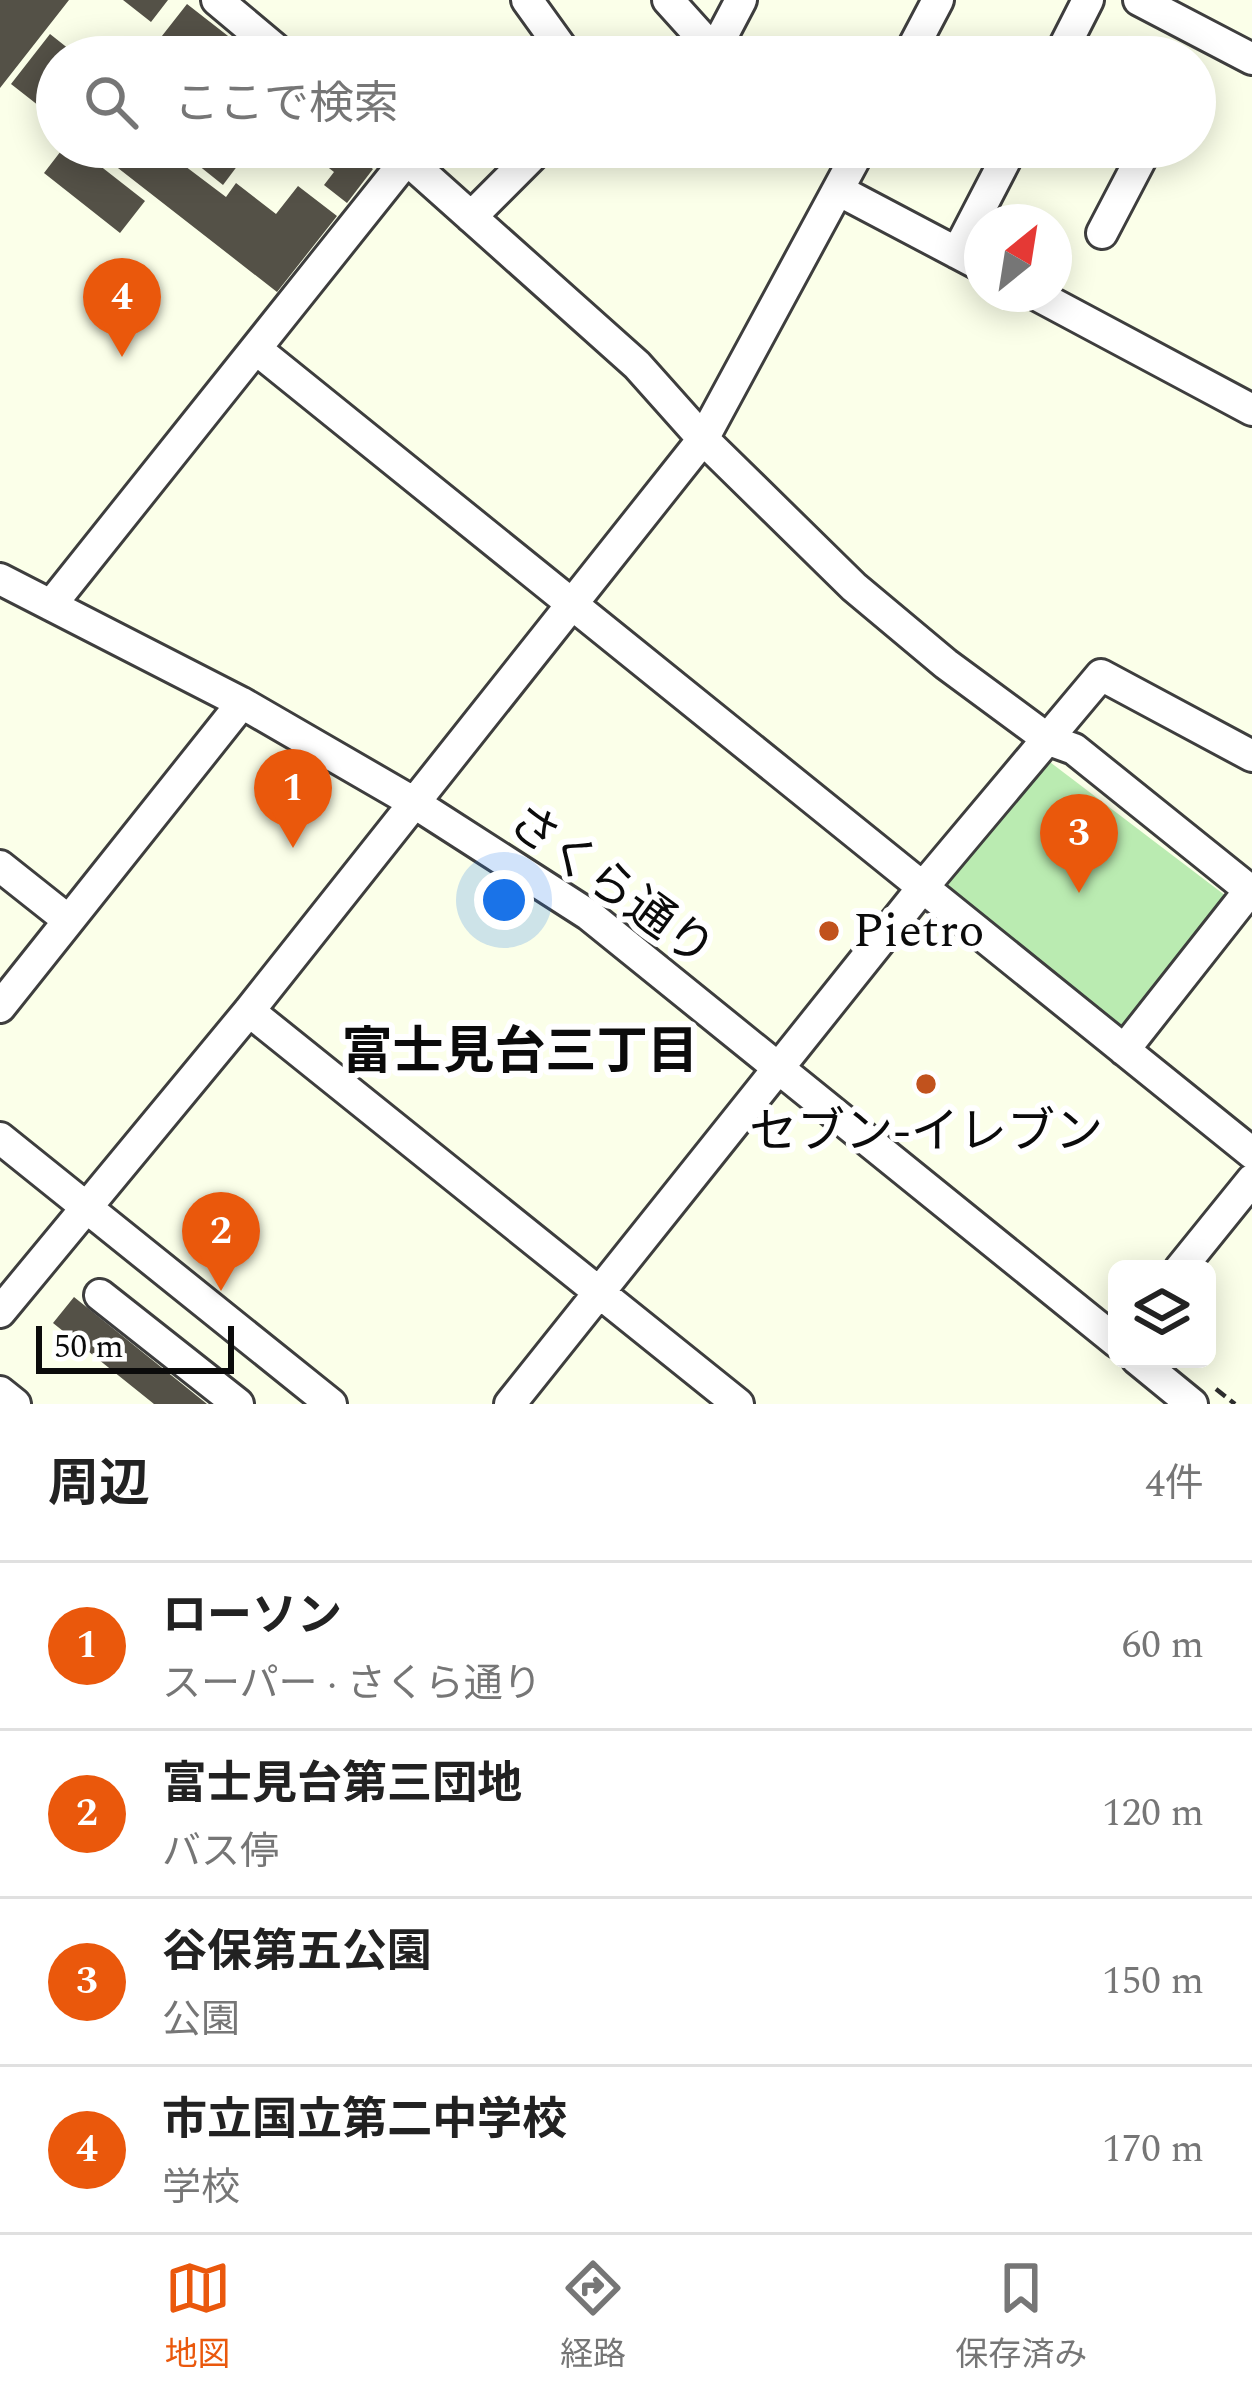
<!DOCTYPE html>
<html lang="ja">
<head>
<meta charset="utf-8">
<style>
	:root { --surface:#fff; --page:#f6f6f6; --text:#222; --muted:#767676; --line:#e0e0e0; --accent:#ea580c }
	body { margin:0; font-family:Spectral,"Noto Sans JP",serif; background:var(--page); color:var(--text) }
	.controls { position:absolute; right:36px; bottom:36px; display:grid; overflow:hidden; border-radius:18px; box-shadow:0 6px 30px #0003 }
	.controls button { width:108px; height:108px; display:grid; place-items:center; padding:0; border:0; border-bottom:3px solid var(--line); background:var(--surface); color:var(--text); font:60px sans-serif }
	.compass { position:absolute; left:964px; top:204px; width:108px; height:108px; border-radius:50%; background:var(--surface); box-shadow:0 6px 30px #0003; rotate:30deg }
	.scale { position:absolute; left:36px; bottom:30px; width:198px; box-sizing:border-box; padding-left:12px; border:6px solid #0b0b0b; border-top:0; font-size:33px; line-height:42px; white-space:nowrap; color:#0b0b0b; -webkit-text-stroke:9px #fff; paint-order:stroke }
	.you { position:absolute; left:504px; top:900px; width:42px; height:42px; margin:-30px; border:9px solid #fff; border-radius:50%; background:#1a73e8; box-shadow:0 0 0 18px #1a73e833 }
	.badge { display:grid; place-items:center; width:78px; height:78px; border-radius:50%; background:var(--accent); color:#fff; font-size:39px; font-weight:700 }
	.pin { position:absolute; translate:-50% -99px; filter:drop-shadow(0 3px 6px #0008) }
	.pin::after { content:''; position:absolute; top:63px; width:42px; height:36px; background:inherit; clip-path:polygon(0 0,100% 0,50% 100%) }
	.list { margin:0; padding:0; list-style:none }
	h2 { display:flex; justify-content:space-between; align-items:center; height:156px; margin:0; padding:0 48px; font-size:51px }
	h2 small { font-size:39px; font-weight:400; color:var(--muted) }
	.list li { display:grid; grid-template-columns:78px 1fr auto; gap:36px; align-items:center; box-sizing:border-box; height:168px; padding:0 48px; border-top:3px solid var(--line) }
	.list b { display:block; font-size:45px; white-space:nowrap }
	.list p { margin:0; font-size:39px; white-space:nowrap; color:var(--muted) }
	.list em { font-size:39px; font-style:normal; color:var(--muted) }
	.icon { flex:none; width:66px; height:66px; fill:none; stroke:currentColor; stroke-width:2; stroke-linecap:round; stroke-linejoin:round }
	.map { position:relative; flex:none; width:1252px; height:1404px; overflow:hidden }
	.search { position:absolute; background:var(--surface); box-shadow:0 6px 30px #0003; left:36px; right:36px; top:36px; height:132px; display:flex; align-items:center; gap:30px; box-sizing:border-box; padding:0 42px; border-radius:66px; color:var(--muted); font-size:45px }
	.sheet { height:828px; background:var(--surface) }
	nav { display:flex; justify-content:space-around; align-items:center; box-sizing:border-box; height:168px; border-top:3px solid var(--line); background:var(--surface); font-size:33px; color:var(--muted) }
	nav a { display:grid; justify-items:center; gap:6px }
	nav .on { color:var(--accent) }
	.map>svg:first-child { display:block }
	.green { fill:#baebb1 }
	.building { fill:#545147 }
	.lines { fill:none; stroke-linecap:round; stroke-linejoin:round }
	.minor-casing { stroke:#3e3e3e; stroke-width:36 }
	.path { stroke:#2d2d2d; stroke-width:4.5; stroke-dasharray:12 6; stroke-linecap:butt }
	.minor { stroke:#fff; stroke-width:30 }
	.poi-dot { fill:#c1521d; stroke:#fff; stroke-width:4.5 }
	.labels { text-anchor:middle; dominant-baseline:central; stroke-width:12; stroke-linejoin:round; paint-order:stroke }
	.street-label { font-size:48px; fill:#0b0b0b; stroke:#fff }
	.poi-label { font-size:48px; fill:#0b0b0b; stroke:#fff; text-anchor:start }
	.neighbourhood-label { font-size:51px; font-weight:bold; fill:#0b0b0b; stroke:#fff }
</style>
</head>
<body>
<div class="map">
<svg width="1252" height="1404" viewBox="0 0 1252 1404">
	<rect width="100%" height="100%" fill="#fbffe9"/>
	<path class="green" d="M 1042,756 L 1226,896 L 1114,1036 L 933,889 Z"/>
	<path class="building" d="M 0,0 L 69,0 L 0,88 Z
		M 123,0 L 168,0 L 151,22 Z
		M 187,4 L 255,57 L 179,57 L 158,41 Z
		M 50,34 L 79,57 L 57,57 L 57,120 L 11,84 Z
		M 64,147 L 76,147 L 145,201 L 120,233 L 44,173 Z
		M 91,147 L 231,147 L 244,157 L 223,185 L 183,153 L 177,160 L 226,197 L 236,183 L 276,214 L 298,186 L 337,216 L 277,292 Z
		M 302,147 L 366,147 L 358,157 L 373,169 L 347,203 L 324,185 L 334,172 Z
		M 74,1297 L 207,1404 L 154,1404 L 53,1323 Z"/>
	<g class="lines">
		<defs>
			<path id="minor" d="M 217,0 L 285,57
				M 527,0 L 568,57
				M 668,0 L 714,51
				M 1139,0 L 1252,59
				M 711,57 L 741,0
				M 908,57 L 938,0
				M 1059,57 L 1088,0
				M 393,147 L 637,365 L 703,439 L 854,587 L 946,664 L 1049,740 L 1074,749 L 1252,892
				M 838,190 L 982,266
				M 471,217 L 541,147
				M 1102,233 L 1147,147
				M 957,253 L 1012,147
				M 1035,294 L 1252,410
				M 256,349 L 1252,1153
				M 0,579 L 242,703 L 413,802 L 589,915 L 1117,1342
				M 51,605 L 407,159
				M 0,866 L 68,920
				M 0,1007 L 242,703
				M 249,1011 L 738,1404
				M 1124,1050 L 1250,890
				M 0,1138 L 331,1404
				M 1180,1269 L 1252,1180
				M 100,1295 L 238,1404
				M 0,1312 L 249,1011 L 703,439 L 861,147
				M 1137,1359 L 1192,1404
				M 0,1392 L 15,1404
				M 510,1404 L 923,887 L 1101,675 L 1252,756"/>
		</defs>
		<use href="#minor" class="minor-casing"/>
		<path class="path" d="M 1216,1389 L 1235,1404"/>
		<use href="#minor" class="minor"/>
	</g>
	<g class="poi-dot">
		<circle cx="829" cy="931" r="12"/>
		<circle cx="926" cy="1084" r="12"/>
	</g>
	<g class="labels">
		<g class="street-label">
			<text transform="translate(611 886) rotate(36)">さくら通り</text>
		</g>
		<g class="poi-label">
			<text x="853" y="931">Pietro</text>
			<text x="926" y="1132" text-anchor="middle">セブン-イレブン</text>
		</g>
		<g class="neighbourhood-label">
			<text x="520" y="1053">富士見台三丁目</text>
		</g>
	</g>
</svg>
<div class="controls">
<button><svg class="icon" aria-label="layers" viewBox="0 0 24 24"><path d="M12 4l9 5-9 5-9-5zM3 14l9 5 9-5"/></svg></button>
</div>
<svg class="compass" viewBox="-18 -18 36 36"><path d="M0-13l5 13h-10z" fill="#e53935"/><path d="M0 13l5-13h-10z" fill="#767676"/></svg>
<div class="scale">50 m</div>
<div class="you"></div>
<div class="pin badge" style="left:293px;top:848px">1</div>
<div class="pin badge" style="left:221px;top:1291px">2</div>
<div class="pin badge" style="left:1079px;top:893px">3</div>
<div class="pin badge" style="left:122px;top:357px">4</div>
<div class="search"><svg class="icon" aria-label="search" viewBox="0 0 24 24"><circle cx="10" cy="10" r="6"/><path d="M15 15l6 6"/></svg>ここで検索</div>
</div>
<section class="sheet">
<h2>周辺<small>4件</small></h2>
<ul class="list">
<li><span class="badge">1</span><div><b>ローソン</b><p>スーパー · さくら通り</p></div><em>60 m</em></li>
<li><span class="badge">2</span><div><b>富士見台第三団地</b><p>バス停</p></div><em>120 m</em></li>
<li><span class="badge">3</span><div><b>谷保第五公園</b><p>公園</p></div><em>150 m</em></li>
<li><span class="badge">4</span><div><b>市立国立第二中学校</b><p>学校</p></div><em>170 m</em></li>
</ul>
</section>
<nav>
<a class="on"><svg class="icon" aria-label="map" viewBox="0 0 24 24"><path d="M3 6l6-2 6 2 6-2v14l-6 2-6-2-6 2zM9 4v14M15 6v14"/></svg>地図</a>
<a><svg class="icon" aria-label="directions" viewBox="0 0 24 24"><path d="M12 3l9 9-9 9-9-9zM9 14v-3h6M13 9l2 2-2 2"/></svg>経路</a>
<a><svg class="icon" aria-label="saved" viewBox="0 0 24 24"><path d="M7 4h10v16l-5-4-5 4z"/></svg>保存済み</a>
</nav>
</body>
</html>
